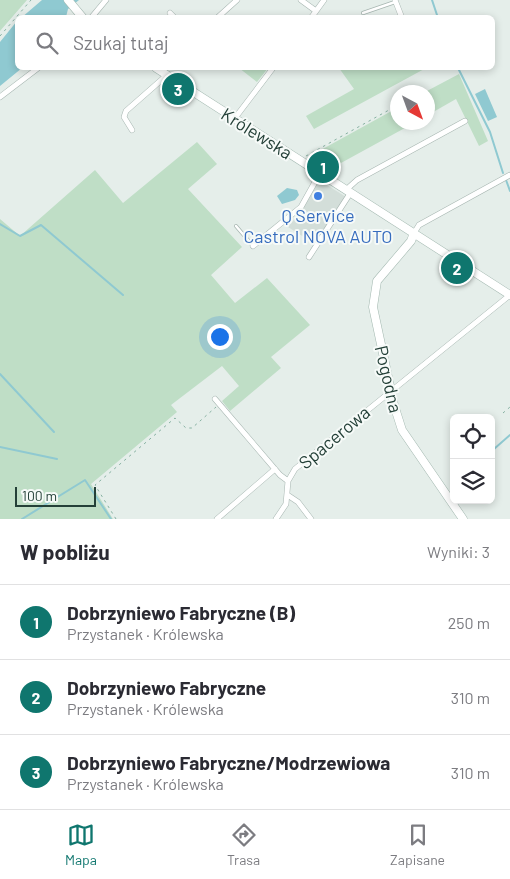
<!DOCTYPE html>
<html lang="pl">
<head>
<meta charset="utf-8">
<style>
	:root { --surface:#fff; --page:#f2f2f3; --text:#2b2b33; --muted:#7c7c81; --line:#e1e1e2; --accent:#0f766e }
	body { margin:0; font-family:Barlow,sans-serif; background:var(--page); color:var(--text) }
	.controls { position:absolute; right:15px; bottom:15px; display:grid; overflow:hidden; border-radius:8px; box-shadow:0 2px 8px #0003 }
	.controls button { width:45px; height:45px; display:grid; place-items:center; padding:0; border:0; border-bottom:1px solid var(--line); background:var(--surface); color:var(--text); font:25px sans-serif }
	.compass { position:absolute; left:390px; top:85px; width:45px; height:45px; border-radius:50%; background:var(--surface); box-shadow:0 2px 8px #0003; rotate:139deg }
	.scale { position:absolute; left:15px; bottom:12px; width:81px; box-sizing:border-box; padding-left:5px; border:2px solid #244038; border-top:0; font-size:14px; line-height:18px; white-space:nowrap; color:#244038; -webkit-text-stroke:4px #f6faf8; paint-order:stroke }
	.you { position:absolute; left:219px; top:336px; width:18px; height:18px; margin:-12px; border:4px solid #fff; border-radius:50%; background:#1a73e8; box-shadow:0 0 0 8px #1a73e833 }
	.badge { display:grid; place-items:center; width:32px; height:32px; border-radius:50%; background:var(--accent); color:#fff; font-size:16px; font-weight:700 }
	.pin { position:absolute; translate:-50% -50%; border:2px solid #fff; box-shadow:0 1px 5px #0006 }
	.list { margin:0; padding:0; list-style:none }
	h2 { display:flex; justify-content:space-between; align-items:center; height:65px; margin:0; padding:0 20px; font-size:21px }
	h2 small { font-size:16px; font-weight:400; color:var(--muted) }
	.list li { display:grid; grid-template-columns:32px 1fr auto; gap:15px; align-items:center; box-sizing:border-box; height:75px; padding:0 20px; border-top:1px solid var(--line) }
	.list b { display:block; font-size:19px; white-space:nowrap }
	.list p { margin:0; font-size:16px; white-space:nowrap; color:var(--muted) }
	.list em { font-size:16px; font-style:normal; color:var(--muted) }
	.icon { flex:none; width:28px; height:28px; fill:none; stroke:currentColor; stroke-width:2; stroke-linecap:round; stroke-linejoin:round }
	.map { position:relative; flex:none; width:510px; height:519px; overflow:hidden }
	.search { position:absolute; background:var(--surface); box-shadow:0 2px 8px #0003; left:15px; right:15px; top:15px; height:55px; display:flex; align-items:center; gap:12px; box-sizing:border-box; padding:0 18px; border-radius:8px; color:var(--muted); font-size:19px }
	.sheet { height:290px; background:var(--surface) }
	nav { display:flex; justify-content:space-around; align-items:center; box-sizing:border-box; height:70px; border-top:1px solid var(--line); background:var(--surface); font-size:14px; color:var(--muted) }
	nav a { display:grid; justify-items:center; gap:2px }
	nav .on { color:var(--accent) }
	.map>svg:first-child { display:block }
	.built { fill:#d3ded9 }
	.green { fill:#bfdec6 }
	.water { fill:#8fc9d1 }
	.lines { fill:none; stroke-linecap:round; stroke-linejoin:round }
	.stream { stroke:#8fc9d1; stroke-width:2 }
	.lane-casing { stroke:#a7b6b1; stroke-width:4 }
	.street-casing { stroke:#a7b6b1; stroke-width:6 }
	.secondary-casing { stroke:#a4b9b1; stroke-width:9 }
	.path { stroke:#87b1a2; stroke-width:1; stroke-dasharray:2.5 4; stroke-linecap:butt }
	.lane { stroke:#fff; stroke-width:2.5 }
	.street { stroke:#fff; stroke-width:5 }
	.secondary { stroke:#fff; stroke-width:8 }
	.shop-dot { fill:#3f7fe0; stroke:#f6faf8; stroke-width:2 }
	.labels { text-anchor:middle; dominant-baseline:central; stroke-width:4; stroke-linejoin:round; paint-order:stroke }
	.street-label { font-size:18px; fill:#244038; stroke:#f6faf8 }
	.shop-label { font-size:18px; fill:#366cbe; stroke:#f6faf8 }
</style>
</head>
<body>
<div class="map">
<svg width="510" height="519" viewBox="0 0 510 519">
	<rect width="100%" height="100%" fill="#e5eeea"/>
	<path class="built" d="M 319,180 L 346,197 L 315,244 L 288,227 L 300,212 Z"/>
	<path class="green" d="M 0,0 L 27,0 L 0,31 Z
		M 239,68 L 268,68 L 257,82 Z
		M 339,68 L 426,68 L 314,129 L 306,116 L 354,89 Z
		M 459,74 L 488,141 L 479,146 L 456,99 L 428,115 L 428,92 L 425,92 Z
		M 397,108 L 398,122 L 414,123 L 330,169 L 310,156 Z
		M 197,142 L 217,164 L 188,189 L 242,247 L 211,275 L 235,303 L 267,278 L 310,325 L 271,357 L 281,368 L 230,411 L 222,401 L 239,386 L 222,366 L 171,405 L 177,412 L 91,484 L 113,519 L 0,519 L 0,219 L 20,236 L 95,170 L 123,203 Z"/>
	<path class="water" d="M 42,0 L 79,0 L 68,9 L 66,17 L 21,18 Z
		M 17,21 L 18,68 L 22,68 L 0,86 L 0,42 Z
		M 485,89 L 497,117 L 488,121 L 475,94 Z
		M 287,188 L 297,190 L 299,195 L 295,200 L 282,204 L 277,196 Z"/>
	<g class="lines">
		<path class="stream" d="M 432,0 L 438,18
			M 458,68 L 490,132 L 503,173
			M 506,180 L 510,191
			M 0,224 L 20,236 L 41,225 L 123,295
			M 0,374 L 54,432
			M 0,447 L 57,459
			M 494,449 L 510,435
			M 22,519 L 85,480 L 111,519"/>
		<defs>
			<path id="lane" d="M 363,13 L 395,2
				M 236,226 L 253,246"/>
			<path id="street" d="M 301,0 L 316,11
				M 395,0 L 402,18
				M 170,13 L 175,18
				M 91,18 L 106,0
				M 217,18 L 237,0
				M 311,18 L 324,0
				M 0,97 L 38,68
				M 235,118 L 273,68
				M 132,130 L 124,117 L 126,111 L 167,75
				M 347,189 L 357,180 L 465,121
				M 414,233 L 419,225 L 510,175
				M 253,246 L 301,207 L 320,173
				M 309,257 L 351,192
				M 215,399 L 280,475 L 288,481
				M 289,496 L 298,502 L 311,519
				M 217,519 L 275,469
				M 276,519 L 286,504 L 288,481 L 295,469 L 510,295"/>
			<path id="secondary" d="M 68,0 L 83,18
				M 156,68 L 510,295
				M 414,233 L 411,241 L 377,281 L 373,307 L 394,405 L 402,430 L 463,519"/>
		</defs>
		<use href="#lane" class="lane-casing"/>
		<use href="#street" class="street-casing"/>
		<use href="#secondary" class="secondary-casing"/>
		<path class="path" d="M 0,36 L 31,0
			M 306,156 L 398,105
			M 503,413 L 510,407
			M 116,519 L 95,485 L 175,418 L 186,428 L 192,428 L 216,407"/>
		<use href="#lane" class="lane"/>
		<use href="#street" class="street"/>
		<use href="#secondary" class="secondary"/>
	</g>
	<circle class="shop-dot" cx="318" cy="196" r="5"/>
	<g class="labels">
		<g class="street-label">
			<text transform="translate(257 133) rotate(32)">Królewska</text>
			<text transform="translate(389 379) rotate(77)">Pogodna</text>
			<text transform="translate(334 437) rotate(-40)">Spacerowa</text>
		</g>
		<g class="shop-label">
			<text x="318" y="215">Q Service<tspan x="318" dy="21">Castrol NOVA AUTO</tspan></text>
		</g>
	</g>
</svg>
<div class="controls">
<button><svg class="icon" aria-label="locate" viewBox="0 0 24 24"><circle cx="12" cy="12" r="6"/><path d="M12 2v4M12 18v4M2 12h4M18 12h4"/></svg></button>
<button><svg class="icon" aria-label="layers" viewBox="0 0 24 24"><path d="M12 4l9 5-9 5-9-5zM3 14l9 5 9-5"/></svg></button>
</div>
<svg class="compass" viewBox="-18 -18 36 36"><path d="M0-13l5 13h-10z" fill="#e53935"/><path d="M0 13l5-13h-10z" fill="#7c7c81"/></svg>
<div class="scale">100 m</div>
<div class="you"></div>
<div class="pin badge" style="left:323px;top:167px">1</div>
<div class="pin badge" style="left:457px;top:268px">2</div>
<div class="pin badge" style="left:178px;top:89px">3</div>
<div class="search"><svg class="icon" aria-label="search" viewBox="0 0 24 24"><circle cx="10" cy="10" r="6"/><path d="M15 15l6 6"/></svg>Szukaj tutaj</div>
</div>
<section class="sheet">
<h2>W pobliżu<small>Wyniki: 3</small></h2>
<ul class="list">
<li><span class="badge">1</span><div><b>Dobrzyniewo Fabryczne (B)</b><p>Przystanek · Królewska</p></div><em>250 m</em></li>
<li><span class="badge">2</span><div><b>Dobrzyniewo Fabryczne</b><p>Przystanek · Królewska</p></div><em>310 m</em></li>
<li><span class="badge">3</span><div><b>Dobrzyniewo Fabryczne/Modrzewiowa</b><p>Przystanek · Królewska</p></div><em>310 m</em></li>
</ul>
</section>
<nav>
<a class="on"><svg class="icon" aria-label="map" viewBox="0 0 24 24"><path d="M3 6l6-2 6 2 6-2v14l-6 2-6-2-6 2zM9 4v14M15 6v14"/></svg>Mapa</a>
<a><svg class="icon" aria-label="directions" viewBox="0 0 24 24"><path d="M12 3l9 9-9 9-9-9zM9 14v-3h6M13 9l2 2-2 2"/></svg>Trasa</a>
<a><svg class="icon" aria-label="saved" viewBox="0 0 24 24"><path d="M7 4h10v16l-5-4-5 4z"/></svg>Zapisane</a>
</nav>
</body>
</html>
